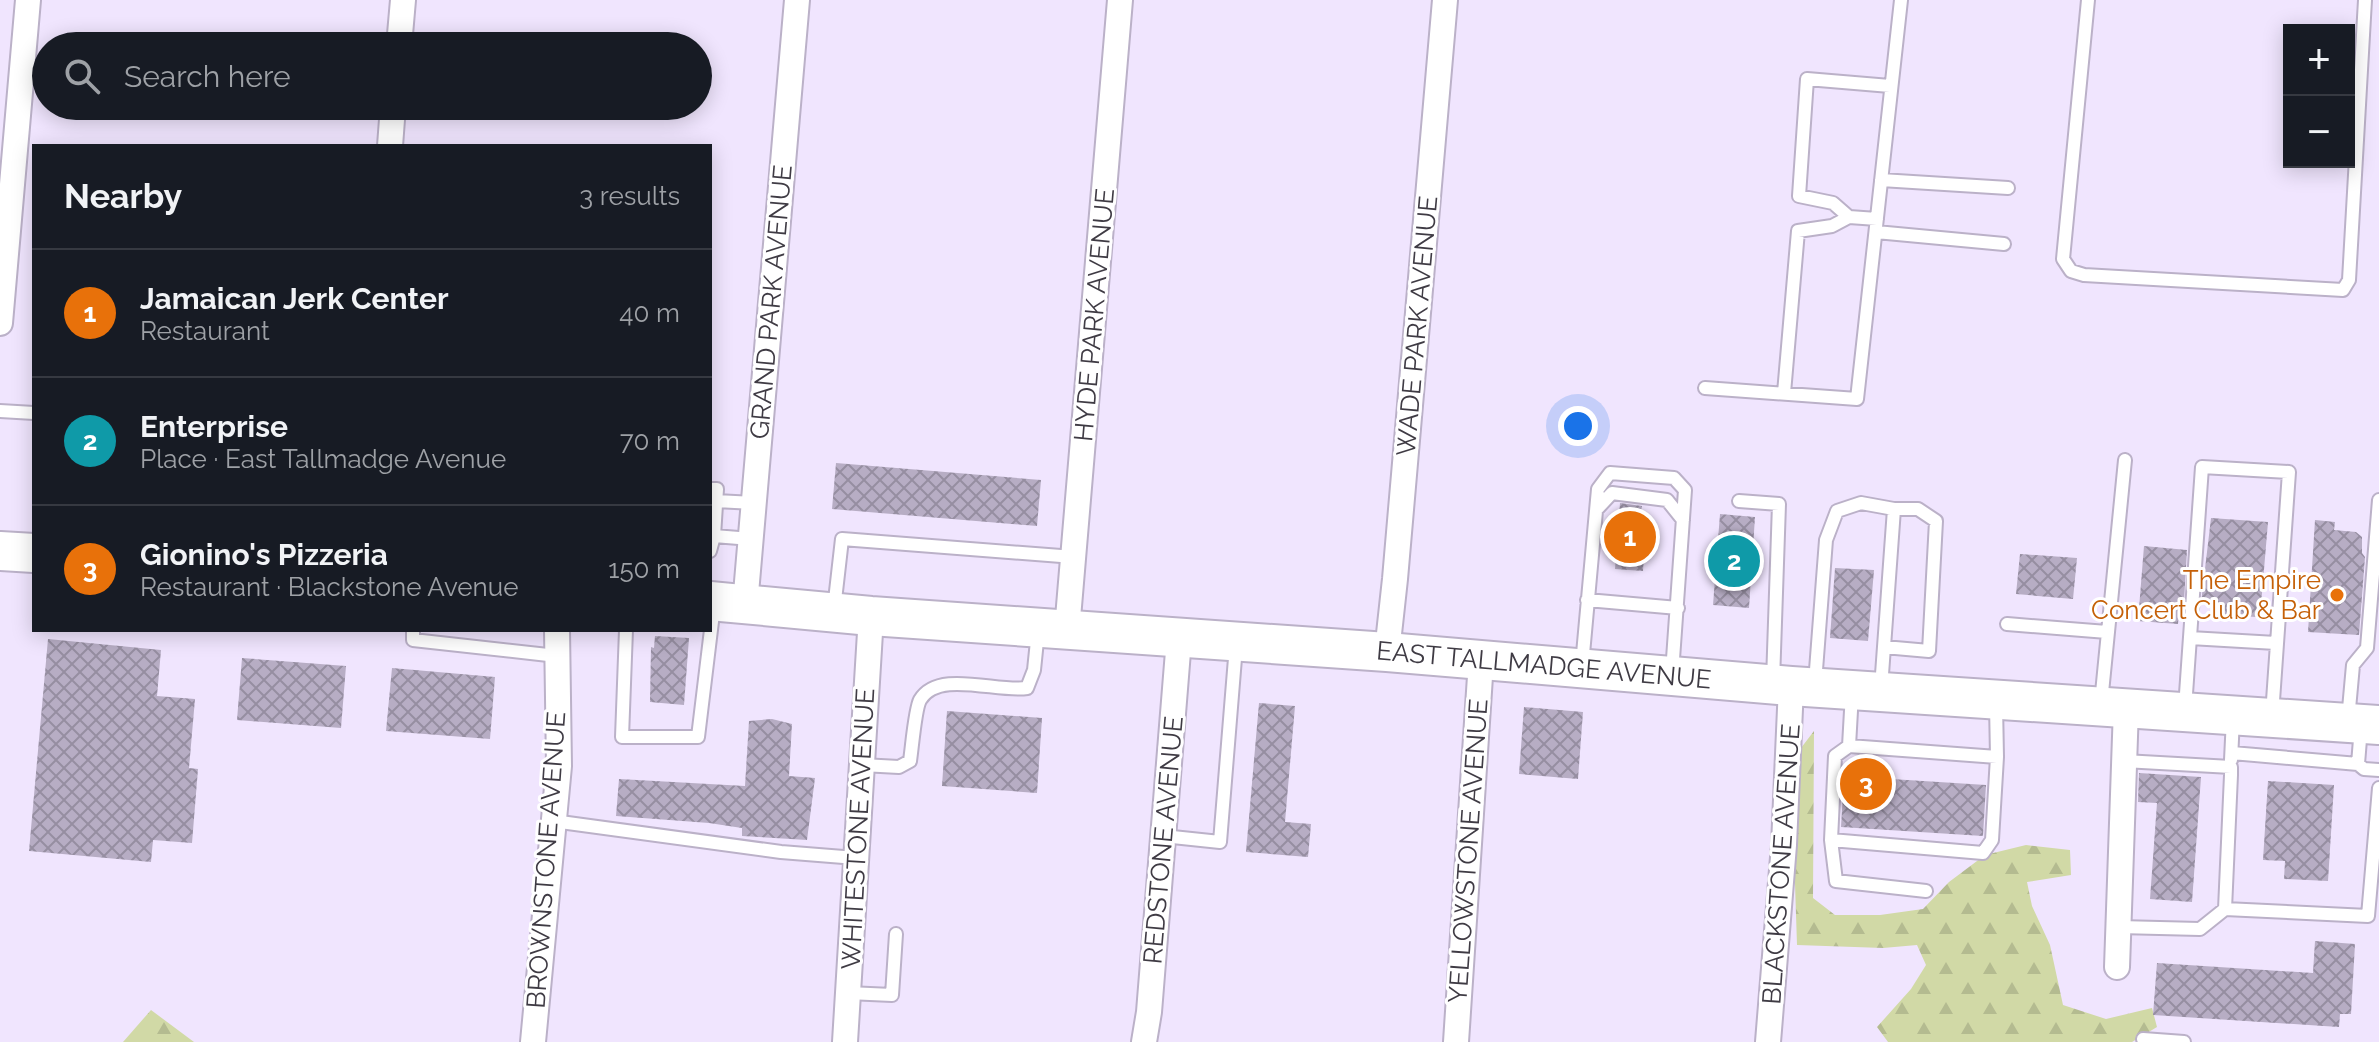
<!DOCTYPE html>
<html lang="en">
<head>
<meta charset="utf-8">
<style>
	:root { --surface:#171b24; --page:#242831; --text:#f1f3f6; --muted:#9ea1a6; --line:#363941; --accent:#85b1c8 }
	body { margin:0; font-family:Raleway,sans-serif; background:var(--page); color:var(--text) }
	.controls { position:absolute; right:24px; top:24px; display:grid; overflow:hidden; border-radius:0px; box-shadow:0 4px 20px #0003 }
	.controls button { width:72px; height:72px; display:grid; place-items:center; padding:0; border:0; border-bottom:2px solid var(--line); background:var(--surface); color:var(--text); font:40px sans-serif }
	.you { position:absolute; left:1578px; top:426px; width:28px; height:28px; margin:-20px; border:6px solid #fff; border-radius:50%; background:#1a73e8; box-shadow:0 0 0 12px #1a73e833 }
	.badge { display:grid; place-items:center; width:52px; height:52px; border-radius:50%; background:var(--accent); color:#fff; font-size:26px; font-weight:700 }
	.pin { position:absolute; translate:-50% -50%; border:4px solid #fff; box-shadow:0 2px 8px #0006 }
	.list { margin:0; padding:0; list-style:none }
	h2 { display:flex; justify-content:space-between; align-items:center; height:104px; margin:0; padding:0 32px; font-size:34px }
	h2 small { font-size:26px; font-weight:400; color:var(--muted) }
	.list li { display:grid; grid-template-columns:52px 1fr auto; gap:24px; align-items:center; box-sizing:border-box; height:128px; padding:0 32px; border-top:2px solid var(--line) }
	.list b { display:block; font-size:30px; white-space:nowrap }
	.list p { margin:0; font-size:26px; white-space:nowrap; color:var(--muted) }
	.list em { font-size:26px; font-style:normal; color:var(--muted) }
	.icon { flex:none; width:44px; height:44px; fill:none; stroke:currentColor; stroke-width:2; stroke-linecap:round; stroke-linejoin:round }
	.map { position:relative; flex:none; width:2379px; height:1042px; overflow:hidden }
	.search { position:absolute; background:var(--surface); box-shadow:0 4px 20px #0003; left:32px; top:32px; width:680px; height:88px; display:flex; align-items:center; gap:20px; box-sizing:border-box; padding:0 28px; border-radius:44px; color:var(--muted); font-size:30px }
	.panel { position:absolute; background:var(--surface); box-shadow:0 4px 20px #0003; left:32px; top:144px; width:680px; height:488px; border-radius:0px }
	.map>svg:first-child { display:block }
	.forest { fill:url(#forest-firs) }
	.building { fill:url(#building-cross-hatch) }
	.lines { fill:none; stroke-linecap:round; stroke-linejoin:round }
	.service-casing { stroke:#bbb1c8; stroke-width:16 }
	.minor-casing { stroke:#bbb1c8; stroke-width:28 }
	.primary-casing { stroke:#bbb1c8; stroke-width:42 }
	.service { stroke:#fff; stroke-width:12 }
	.minor { stroke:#fff; stroke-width:24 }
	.primary { stroke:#fff; stroke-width:38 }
	.food-dot { fill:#e8710a; stroke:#fff; stroke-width:3 }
	.labels { text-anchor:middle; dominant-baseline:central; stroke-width:6; stroke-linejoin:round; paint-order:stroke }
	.street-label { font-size:26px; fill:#3f3b44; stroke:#fff }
	.food-label { font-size:26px; fill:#c56008; stroke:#fff; text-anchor:end }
</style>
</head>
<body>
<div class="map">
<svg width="2379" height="1042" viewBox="0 0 2379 1042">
	<defs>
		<pattern id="forest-firs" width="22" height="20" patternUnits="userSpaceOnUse" patternTransform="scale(2)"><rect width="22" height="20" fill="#d1d9a6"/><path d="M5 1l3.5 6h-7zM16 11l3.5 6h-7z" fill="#b4bb90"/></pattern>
		<pattern id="building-cross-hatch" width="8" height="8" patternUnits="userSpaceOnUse" patternTransform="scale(2)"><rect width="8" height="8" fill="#b7adc4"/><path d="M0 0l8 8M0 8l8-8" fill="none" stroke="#968ea1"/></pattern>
	</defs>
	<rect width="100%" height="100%" fill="#f0e5fe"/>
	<path class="forest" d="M 1814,731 L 1813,898 L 1835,915 L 1880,915 L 1923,909 L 1949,882 L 1985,855 L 2026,845 L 2070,850 L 2071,875 L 2027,882 L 2032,906 L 2050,945 L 2063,1005 L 2106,1019 L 2152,1008 L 2157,1027 L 2132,1042 L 1888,1042 L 1877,1027 L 1911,989 L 1926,965 L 1917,945 L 1883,948 L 1797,945 L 1791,761 Z
		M 151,1010 L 194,1042 L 123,1042 Z"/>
	<path class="building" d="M 836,463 L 1041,480 L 1037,526 L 832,509 Z
		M 1620,503 L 1642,506 L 1641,512 L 1647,512 L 1643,571 L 1615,569 Z
		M 1720,514 L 1755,517 L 1749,608 L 1713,605 Z
		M 2211,518 L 2268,522 L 2261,605 L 2257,604 L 2256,617 L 2214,614 L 2215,604 L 2201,603 Z
		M 2315,520 L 2335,522 L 2334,530 L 2356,532 L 2362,537 L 2362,553 L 2365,557 L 2359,635 L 2308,632 Z
		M 2144,546 L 2187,550 L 2184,601 L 2180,600 L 2178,624 L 2138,621 Z
		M 2020,554 L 2077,558 L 2073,599 L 2016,594 Z
		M 1835,568 L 1874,570 L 1868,641 L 1830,638 Z
		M 655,636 L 689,638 L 684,705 L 650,702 L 651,647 L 654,648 Z
		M 48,639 L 161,650 L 157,696 L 195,699 L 189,768 L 198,769 L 192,843 L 153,840 L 151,862 L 29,851 Z
		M 242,658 L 346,666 L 341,728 L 237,720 Z
		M 392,668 L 495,677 L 490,739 L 386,731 Z
		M 1259,703 L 1295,706 L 1285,822 L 1311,824 L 1308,857 L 1246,852 Z
		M 1524,707 L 1583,712 L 1578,779 L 1519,774 Z
		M 947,711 L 1042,718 L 1037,793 L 942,786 Z
		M 772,719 L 792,724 L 789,776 L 815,778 L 807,840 L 742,836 L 742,828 L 709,823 L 616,816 L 619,779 L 745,786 L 749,721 Z
		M 2139,773 L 2201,777 L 2192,902 L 2150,899 L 2157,803 L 2138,802 Z
		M 1844,776 L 1986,785 L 1983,836 L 1841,827 Z
		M 2268,781 L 2334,785 L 2328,881 L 2284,879 L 2285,861 L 2263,860 Z
		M 2315,941 L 2355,944 L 2351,1014 L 2340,1014 L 2339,1027 L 2153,1015 L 2157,963 L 2313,973 Z"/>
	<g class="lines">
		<defs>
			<path id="service" d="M 2088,0 L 2063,259 L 2071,271 L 2084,275 L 2343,290 L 2349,280 L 2365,0
				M 1881,180 L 2008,188
				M 1849,217 L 1833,203 L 1799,196 L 1807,79 L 1890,86
				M 1876,232 L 2004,244
				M 1705,388 L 1857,399 L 1901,0
				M 1784,393 L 1798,231 L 1832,226 L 1849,217 L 1877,219
				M 0,411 L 34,413
				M 710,489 L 717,489 L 714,536 L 710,551
				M 716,501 L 754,503
				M 1739,501 L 1779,504 L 1773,681
				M 1597,509 L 1612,493 L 1667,500 L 1683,520
				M 714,536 L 751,539
				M 1587,600 L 1678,608
				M 834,609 L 842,539 L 1074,557
				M 2007,624 L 2107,632
				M 413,630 L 413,640 L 557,656
				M 626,630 L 622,737 L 698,737 L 714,605
				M 2190,638 L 2276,643
				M 1884,647 L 1929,651 L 1936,521 L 1918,509 L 1894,509
				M 1582,665 L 1598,489 L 1610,473 L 1674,478 L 1685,490 L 1672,673
				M 1815,683 L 1826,540 L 1837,511 L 1861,503 L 1894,509 L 1881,688
				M 1852,693 L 1849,746 L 1997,757 L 1996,704
				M 2101,703 L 2125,460
				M 2185,708 L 2202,467 L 2289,472 L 2272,715
				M 2348,720 L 2353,665 L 2367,648 L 2379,500
				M 2361,727 L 2358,764 L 2364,769 L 2379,770
				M 1849,746 L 1835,756 L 1831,840 L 1983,853 L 1992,840 L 1997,757
				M 2232,753 L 2358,764
				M 2231,760 L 2233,718
				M 862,765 L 899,767 L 910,761 C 912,748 915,709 920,700 C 938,669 998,693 1027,688 L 1034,670 L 1038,631
				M 553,821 L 781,852 L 856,858
				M 1163,836 L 1220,842 L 1236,646
				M 1831,840 L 1836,881 L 1926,891
				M 2225,909 L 2368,916 L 2379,788
				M 2119,927 L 2200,929 L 2225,909 L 2231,775 L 2231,767 L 2124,761
				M 848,993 L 892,995 L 896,934
				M 2143,1039 L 2184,1042"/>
			<path id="minor" d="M 399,46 L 403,0
				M 390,146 L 393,106
				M 0,323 L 28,0
				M 745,605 L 797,0
				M 1067,630 L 1120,0
				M 1387,652 L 1395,579 L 1445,0
				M 2117,967 L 2126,708
				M 533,1042 L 559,766 L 557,630
				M 845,1042 L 871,616
				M 1144,1042 L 1149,1012 L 1179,639
				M 1456,1042 L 1481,661
				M 1768,1042 L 1784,845 L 1791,686"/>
			<path id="primary" d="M 0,551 L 34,553
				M 710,601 L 871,616 L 1387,652 L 1791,686 L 2379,725"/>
		</defs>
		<use href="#service" class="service-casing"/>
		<use href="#minor" class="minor-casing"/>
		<use href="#primary" class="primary-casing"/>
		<use href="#service" class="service"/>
		<use href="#minor" class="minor"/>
		<use href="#primary" class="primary"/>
	</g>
	<circle class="food-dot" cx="2337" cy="595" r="8"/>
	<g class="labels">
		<g class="street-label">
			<text transform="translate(771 302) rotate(-85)">GRAND PARK AVENUE</text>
			<text transform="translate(1094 315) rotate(-85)">HYDE PARK AVENUE</text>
			<text transform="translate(1417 326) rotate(-85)">WADE PARK AVENUE</text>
			<text transform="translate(1544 665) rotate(5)">EAST TALLMADGE AVENUE</text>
			<text transform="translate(858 829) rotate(-87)">WHITESTONE AVENUE</text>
			<text transform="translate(1163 840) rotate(-85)">REDSTONE AVENUE</text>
			<text transform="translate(1468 851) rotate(-86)">YELLOWSTONE AVENUE</text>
			<text transform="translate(546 860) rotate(-86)">BROWNSTONE AVENUE</text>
			<text transform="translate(1781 864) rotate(-86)">BLACKSTONE AVENUE</text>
		</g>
		<g class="food-label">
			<text x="2321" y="580">The Empire<tspan x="2321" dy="30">Concert Club &amp; Bar</tspan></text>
		</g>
	</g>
</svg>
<div class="controls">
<button>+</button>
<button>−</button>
</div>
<div class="you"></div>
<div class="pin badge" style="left:1630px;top:537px;background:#e8710a">1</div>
<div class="pin badge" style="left:1734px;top:561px;background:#0f9aa8">2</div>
<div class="pin badge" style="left:1866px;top:784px;background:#e8710a">3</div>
<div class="search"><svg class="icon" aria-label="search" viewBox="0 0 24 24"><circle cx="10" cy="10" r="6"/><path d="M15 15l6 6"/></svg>Search here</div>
<section class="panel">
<h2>Nearby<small>3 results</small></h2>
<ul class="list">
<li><span class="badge" style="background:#e8710a">1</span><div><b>Jamaican Jerk Center</b><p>Restaurant</p></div><em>40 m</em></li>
<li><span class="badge" style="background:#0f9aa8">2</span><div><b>Enterprise</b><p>Place · East Tallmadge Avenue</p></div><em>70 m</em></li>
<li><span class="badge" style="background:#e8710a">3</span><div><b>Gionino's Pizzeria</b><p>Restaurant · Blackstone Avenue</p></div><em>150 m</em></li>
</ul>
</section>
</div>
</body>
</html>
